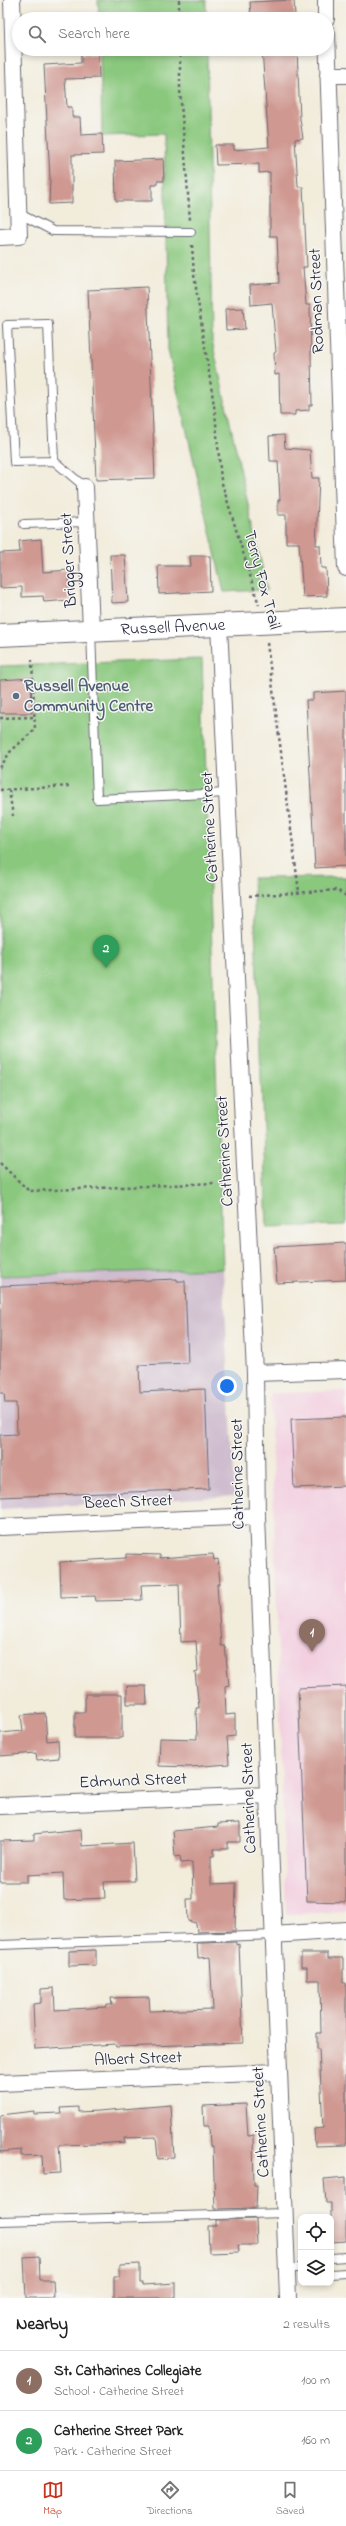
<!DOCTYPE html>
<html lang="en">
<head>
<meta charset="utf-8">
<style>
	:root { --surface:#fff; --page:#f6f6f6; --text:#222; --muted:#767676; --line:#e0e0e0; --accent:#c8321e }
	body { margin:0; font-family:"Indie Flower",sans-serif; background:var(--page); color:var(--text) }
	.controls { position:absolute; right:12px; bottom:12px; display:grid; overflow:hidden; border-radius:8px; box-shadow:0 2px 6px #0003 }
	.controls button { width:36px; height:36px; display:grid; place-items:center; padding:0; border:0; border-bottom:1px solid var(--line); background:var(--surface); color:var(--text); font:20px sans-serif }
	.you { position:absolute; left:227px; top:1386px; width:14px; height:14px; margin:-10px; border:3px solid #fff; border-radius:50%; background:#1a73e8; box-shadow:0 0 0 6px #1a73e833 }
	.badge { display:grid; place-items:center; width:26px; height:26px; border-radius:50%; background:var(--accent); color:#fff; font-size:13px; font-weight:700 }
	.pin { position:absolute; translate:-50% -33px; filter:drop-shadow(0 1px 2px #0008) }
	.pin::after { content:''; position:absolute; top:21px; width:14px; height:12px; background:inherit; clip-path:polygon(0 0,100% 0,50% 100%) }
	.list { margin:0; padding:0; list-style:none }
	h2 { display:flex; justify-content:space-between; align-items:center; height:52px; margin:0; padding:0 16px; font-size:17px }
	h2 small { font-size:13px; font-weight:400; color:var(--muted) }
	.list li { display:grid; grid-template-columns:26px 1fr auto; gap:12px; align-items:center; box-sizing:border-box; height:60px; padding:0 16px; border-top:1px solid var(--line) }
	.list b { display:block; font-size:15px; white-space:nowrap }
	.list p { margin:0; font-size:13px; white-space:nowrap; color:var(--muted) }
	.list em { font-size:13px; font-style:normal; color:var(--muted) }
	.icon { flex:none; width:22px; height:22px; fill:none; stroke:currentColor; stroke-width:2; stroke-linecap:round; stroke-linejoin:round }
	.map { position:relative; flex:none; width:346px; height:2298px; overflow:hidden }
	.search { position:absolute; background:var(--surface); box-shadow:0 2px 6px #0003; left:12px; right:12px; top:12px; height:44px; display:flex; align-items:center; gap:10px; box-sizing:border-box; padding:0 14px; border-radius:22px; color:var(--muted); font-size:15px }
	.sheet { height:172px; background:var(--surface) }
	nav { display:flex; justify-content:space-around; align-items:center; box-sizing:border-box; height:56px; border-top:1px solid var(--line); background:var(--surface); font-size:11px; color:var(--muted) }
	nav a { display:grid; justify-items:center; gap:2px }
	nav .on { color:var(--accent) }
	.map>svg:first-child { display:block }
	.built { fill:#f3cfe0 }
	.industrial { fill:#cfbdcf }
	.green { fill:#8ac87e; stroke:#56755c }
	.building { fill:#cf9891 }
	.lines { fill:none; stroke-linecap:round; stroke-linejoin:round }
	.lane-casing { stroke:#6b6973; stroke-width:10 }
	.street-casing { stroke:#6b6973; stroke-width:18 }
	.secondary-casing { stroke:#6b6973; stroke-width:24 }
	.path { stroke:#6b6973; stroke-width:2.5; stroke-dasharray:3 3; stroke-linecap:butt }
	.lane { stroke:#fff; stroke-width:8 }
	.street { stroke:#fff; stroke-width:16 }
	.secondary { stroke:#fff; stroke-width:22 }
	.service-dot { fill:#5c6f8a; stroke:#f6f6f2; stroke-width:1.5 }
	.labels { text-anchor:middle; dominant-baseline:central; stroke-width:3; stroke-linejoin:round; paint-order:stroke }
	.street-label { font-size:17px; fill:#22223b; stroke:#f6f6f2 }
	.service-label { font-size:17px; font-weight:bold; fill:#4e5e75; stroke:#f6f6f2; text-anchor:start }
</style>
</head>
<body>
<div class="map">
<svg width="346" height="2298" viewBox="0 0 346 2298">
	<rect width="100%" height="100%" fill="#f6f6f2"/>
	<filter id="ink" filterUnits="userSpaceOnUse"><feTurbulence type="fractalNoise" baseFrequency=".025" numOctaves="2"/><feDisplacementMap in="SourceGraphic" scale="8" xChannelSelector="R" yChannelSelector="G"/><feConvolveMatrix kernelMatrix="1 2 1 2 8 2 1 2 1" color-interpolation-filters="sRGB"/></filter>
	<filter id="wash" filterUnits="userSpaceOnUse"><feTurbulence type="fractalNoise" baseFrequency=".012" numOctaves="4" result="noise"/><feDisplacementMap in="SourceGraphic" scale="16" xChannelSelector="R" yChannelSelector="G"/><feGaussianBlur stdDeviation="0.9" result="paint"/><feColorMatrix in="noise" values="0 0 0 0 0 0 0 0 0 0 0 0 0 0 0 0 0 1.4 0 .05"/><feComposite in="paint" operator="in"/></filter>
	<g filter="url(#wash)">
		<rect width="100%" height="100%" fill="#f2ecdb"/>
		<path class="built" d="M 346,1391 L 346,1911 L 286,1915 L 270,1393 Z"/>
		<path class="industrial" d="M 223,1269 L 235,1496 L 0,1509 L 0,1276 Z"/>
		<path class="green" d="M 98,0 L 206,0 L 206,19 L 99,19 Z
			M 100,49 L 207,49 L 212,341 L 267,590 L 224,592 L 168,350 L 164,134 L 102,136 Z
			M 202,659 L 223,1269 L 0,1276 L 0,666 Z
			M 346,877 L 346,1225 L 267,1227 L 253,878 Z"/>
		<g id="blocks">
			<path class="building" d="M 294,0 L 295,16 L 261,19 L 261,15 L 251,16 L 250,2 Z
				M 262,49 L 297,49 L 300,119 L 303,138 L 295,139 L 298,187 L 303,187 L 307,267 L 303,267 L 306,305 L 310,305 L 312,405 L 309,405 L 309,410 L 295,411 L 295,415 L 280,415 L 279,374 L 275,375 L 274,353 L 276,352 L 272,303 L 251,305 L 250,285 L 279,283 L 277,236 L 270,236 L 270,172 L 259,173 L 259,164 L 216,165 L 215,145 L 234,145 L 234,150 L 269,147 Z
				M 98,53 L 99,78 L 65,79 L 67,107 L 72,107 L 72,117 L 80,117 L 81,135 L 102,134 L 103,154 L 72,155 L 72,203 L 49,204 L 50,178 L 44,65 L 81,63 L 81,54 Z
				M 163,159 L 164,181 L 157,181 L 157,185 L 152,185 L 152,201 L 116,201 L 115,161 Z
				M 147,287 L 155,478 L 96,480 L 88,290 Z
				M 243,308 L 245,329 L 226,330 L 225,309 Z
				M 284,435 L 285,448 L 310,450 L 312,478 L 319,478 L 316,545 L 320,545 L 321,568 L 326,568 L 327,596 L 303,597 L 299,543 L 286,543 L 286,515 L 278,515 L 278,500 L 280,500 L 278,461 L 270,461 L 269,436 Z
				M 41,539 L 43,572 L 69,570 L 70,600 L 44,602 L 43,596 L 22,597 L 22,587 L 0,588 L 0,553 L 20,552 L 19,541 Z
				M 110,555 L 125,555 L 128,602 L 112,603 Z
				M 190,556 L 210,556 L 211,591 L 159,594 L 158,566 L 191,566 Z
				M 31,678 L 32,713 L 0,713 L 0,680 Z
				M 346,691 L 346,866 L 315,868 L 306,700 L 313,700 L 313,693 Z
				M 346,1243 L 346,1280 L 277,1283 L 274,1247 Z
				M 177,1279 L 177,1281 L 185,1281 L 188,1363 L 139,1365 L 140,1392 L 205,1389 L 209,1489 L 0,1497 L 0,1435 L 17,1434 L 16,1403 L 5,1403 L 4,1393 L 0,1393 L 0,1286 Z
				M 346,1417 L 346,1486 L 294,1488 L 291,1419 Z
				M 126,1554 L 160,1555 L 160,1558 L 213,1554 L 214,1560 L 218,1559 L 220,1584 L 217,1584 L 221,1646 L 225,1646 L 229,1685 L 225,1686 L 226,1715 L 235,1714 L 235,1736 L 227,1737 L 229,1764 L 190,1767 L 159,1766 L 160,1738 L 197,1739 L 196,1708 L 199,1708 L 195,1672 L 198,1671 L 196,1641 L 181,1642 L 179,1584 L 141,1585 L 142,1600 L 96,1601 L 95,1596 L 61,1597 L 60,1562 L 126,1558 Z
				M 127,1686 L 146,1686 L 147,1704 L 127,1704 Z
				M 346,1686 L 346,1902 L 307,1901 L 298,1688 Z
				M 85,1694 L 122,1694 L 122,1738 L 75,1738 L 75,1712 L 85,1712 Z
				M 45,1713 L 47,1741 L 58,1740 L 59,1758 L 37,1760 L 36,1753 L 0,1756 L 0,1733 L 23,1731 L 21,1715 Z
				M 240,1823 L 240,1842 L 228,1842 L 228,1849 L 214,1849 L 214,1856 L 211,1856 L 211,1884 L 236,1883 L 235,1931 L 197,1932 L 196,1923 L 188,1921 L 187,1899 L 193,1899 L 192,1862 L 181,1863 L 180,1856 L 175,1857 L 173,1831 L 218,1827 L 218,1824 Z
				M 81,1829 L 82,1846 L 133,1843 L 135,1881 L 104,1882 L 105,1898 L 64,1900 L 63,1873 L 27,1875 L 27,1882 L 0,1882 L 0,1841 L 34,1840 L 34,1834 Z
				M 236,1942 L 236,1945 L 239,1944 L 243,2043 L 116,2047 L 115,2044 L 35,2049 L 33,2004 L 41,2003 L 41,1989 L 54,1988 L 55,2010 L 107,2007 L 107,2005 L 112,2005 L 111,1998 L 149,1997 L 150,2011 L 213,2009 L 210,1957 L 198,1958 L 197,1943 Z
				M 96,1950 L 96,1965 L 69,1966 L 69,1951 Z
				M 301,1953 L 328,1953 L 328,1958 L 343,1958 L 343,1983 L 346,1983 L 346,2145 L 315,2146 L 314,2129 L 323,2128 L 319,2049 L 317,2049 L 317,2033 L 321,2033 L 320,1980 L 307,1980 L 307,1967 L 301,1967 Z
				M 246,2104 L 248,2136 L 253,2135 L 254,2185 L 257,2185 L 256,2208 L 215,2209 L 213,2146 L 210,2146 L 209,2126 L 204,2126 L 203,2106 Z
				M 171,2105 L 174,2158 L 158,2159 L 156,2137 L 124,2138 L 125,2142 L 96,2144 L 59,2145 L 61,2173 L 43,2174 L 42,2155 L 21,2156 L 21,2150 L 0,2152 L 0,2115 L 34,2111 L 34,2114 L 62,2113 L 61,2108 L 78,2107 L 78,2112 L 98,2111 Z
				M 346,2177 L 346,2241 L 331,2242 L 331,2203 L 326,2203 L 324,2179 Z
				M 256,2219 L 257,2245 L 238,2245 L 239,2252 L 209,2253 L 208,2226 L 216,2226 L 216,2220 Z
				M 39,2256 L 40,2280 L 53,2280 L 54,2298 L 26,2298 L 24,2257 Z
				M 140,2264 L 140,2283 L 143,2283 L 143,2285 L 176,2283 L 176,2298 L 114,2298 L 114,2276 L 120,2276 L 120,2265 Z"/>
		</g>
	</g>
	<g filter="url(#ink)">
		<use href="#blocks" fill-opacity="0" stroke="#6b6973" stroke-width="1"/>
		<g class="lines">
			<defs>
				<path id="lane" d="M 18,213 L 53,231 L 191,232
					M 54,461 L 14,462 L 7,325 L 48,324 L 54,461 L 85,487
					M 24,524 L 86,522
					M 91,631 L 97,799 L 228,793
					M 0,1945 L 273,1935
					M 0,2221 L 284,2213
					M 331,2258 L 346,2257
					M 286,2268 L 301,2268
					M 331,2274 L 346,2273"/>
				<path id="street" d="M 326,0 L 326,19
					M 327,33 L 346,568
					M 328,75 L 346,75
					M 0,237 L 19,236 L 12,0
					M 85,487 L 91,630
					M 219,625 L 255,1373 L 257,1516 L 288,2298
					M 255,1373 L 346,1370
					M 0,1527 L 257,1516
					M 0,1806 L 268,1795
					M 273,1935 L 346,1930
					M 0,2083 L 277,2072"/>
				<g id="secondary">
					<path id="s1" d="M 0,635 L 346,619"/>
				</g>
			</defs>
			<use href="#lane" class="lane-casing"/>
			<use href="#street" class="street-casing"/>
			<use href="#secondary" class="secondary-casing"/>
			<path class="path" d="M 179,0 L 179,19
				M 180,49 L 180,90 L 190,220
				M 192,245 L 194,275 L 215,412 L 221,480 L 259,605
				M 267,643 L 299,892
				M 0,718 L 35,717
				M 0,768 L 10,752 L 35,729 L 32,660
				M 0,790 L 71,786
				M 9,790 L 13,816
				M 249,896 L 337,890 L 346,896
				M 0,1163 L 29,1191 L 216,1183"/>
			<use href="#lane" class="lane"/>
			<use href="#street" class="street"/>
			<use href="#secondary" class="secondary"/>
		</g>
	</g>
	<circle class="service-dot" cx="16" cy="696" r="4"/>
	<g class="labels">
		<g class="street-label">
			<text transform="translate(317 301) rotate(-92)">Rodman Street</text>
			<text transform="translate(69 560) rotate(-93)">Brigger Street</text>
			<text transform="translate(262 580) rotate(75)">Terry Fox Trail</text>
			<text stroke="none"><textPath href="#s1" startOffset="173">Russell Avenue</textPath></text>
			<text transform="translate(210 827) rotate(-93)">Catherine Street</text>
			<text transform="translate(225 1151) rotate(-93)">Catherine Street</text>
			<text transform="translate(238 1474) rotate(-91)">Catherine Street</text>
			<text transform="translate(128 1502) rotate(-2)">Beech Street</text>
			<text transform="translate(133 1781) rotate(-2)">Edmund Street</text>
			<text transform="translate(249 1798) rotate(-92)">Catherine Street</text>
			<text transform="translate(138 2059) rotate(-2)">Albert Street</text>
			<text transform="translate(261 2122) rotate(-93)">Catherine Street</text>
		</g>
		<g class="service-label">
			<text x="24" y="686">Russell Avenue<tspan x="24" dy="20">Community Centre</tspan></text>
		</g>
	</g>
</svg>
<div class="controls">
<button><svg class="icon" aria-label="locate" viewBox="0 0 24 24"><circle cx="12" cy="12" r="6"/><path d="M12 2v4M12 18v4M2 12h4M18 12h4"/></svg></button>
<button><svg class="icon" aria-label="layers" viewBox="0 0 24 24"><path d="M12 4l9 5-9 5-9-5zM3 14l9 5 9-5"/></svg></button>
</div>
<div class="you"></div>
<div class="pin badge" style="left:312px;top:1652px;background:#8d6e63">1</div>
<div class="pin badge" style="left:106px;top:968px;background:#2e9e5b">2</div>
<div class="search"><svg class="icon" aria-label="search" viewBox="0 0 24 24"><circle cx="10" cy="10" r="6"/><path d="M15 15l6 6"/></svg>Search here</div>
</div>
<section class="sheet">
<h2>Nearby<small>2 results</small></h2>
<ul class="list">
<li><span class="badge" style="background:#8d6e63">1</span><div><b>St. Catharines Collegiate</b><p>School · Catherine Street</p></div><em>100 m</em></li>
<li><span class="badge" style="background:#2e9e5b">2</span><div><b>Catherine Street Park</b><p>Park · Catherine Street</p></div><em>160 m</em></li>
</ul>
</section>
<nav>
<a class="on"><svg class="icon" aria-label="map" viewBox="0 0 24 24"><path d="M3 6l6-2 6 2 6-2v14l-6 2-6-2-6 2zM9 4v14M15 6v14"/></svg>Map</a>
<a><svg class="icon" aria-label="directions" viewBox="0 0 24 24"><path d="M12 3l9 9-9 9-9-9zM9 14v-3h6M13 9l2 2-2 2"/></svg>Directions</a>
<a><svg class="icon" aria-label="saved" viewBox="0 0 24 24"><path d="M7 4h10v16l-5-4-5 4z"/></svg>Saved</a>
</nav>
</body>
</html>
